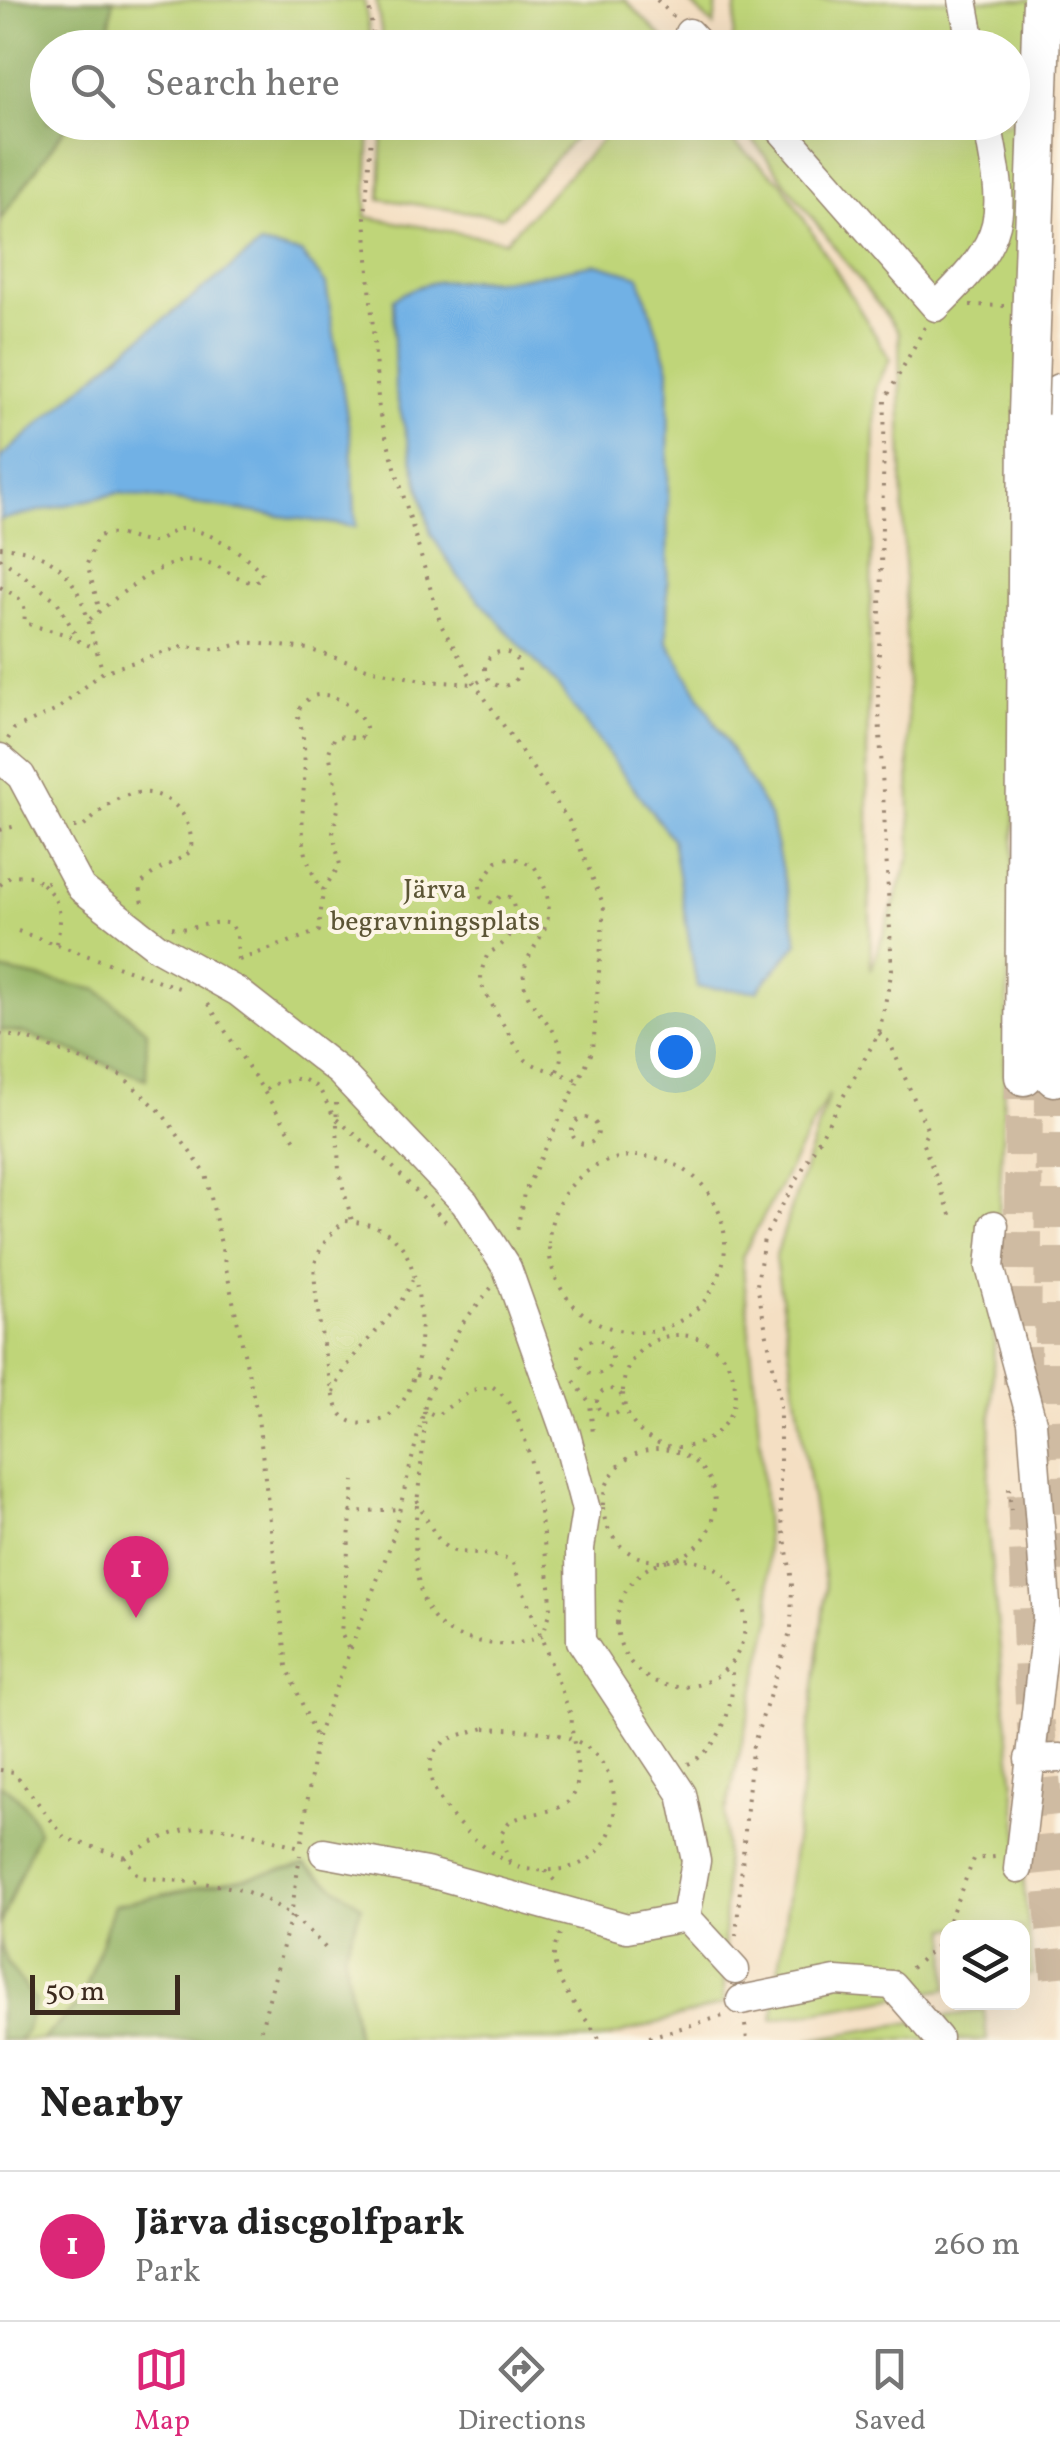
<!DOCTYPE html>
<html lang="en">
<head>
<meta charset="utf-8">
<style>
	:root { --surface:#fff; --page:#f2f2f2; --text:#222; --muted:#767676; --line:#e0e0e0; --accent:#db2777 }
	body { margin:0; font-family:Vollkorn,serif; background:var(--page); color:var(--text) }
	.controls { position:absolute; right:30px; bottom:30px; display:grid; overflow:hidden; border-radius:20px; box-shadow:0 10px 40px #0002 }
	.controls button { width:90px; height:90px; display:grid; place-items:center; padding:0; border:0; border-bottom:2px solid var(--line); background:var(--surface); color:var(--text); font:50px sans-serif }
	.scale { position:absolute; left:30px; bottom:25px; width:150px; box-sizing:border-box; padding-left:10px; border:5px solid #3b2a1e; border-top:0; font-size:28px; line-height:35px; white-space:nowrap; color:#3b2a1e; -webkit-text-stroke:8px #fcf5e5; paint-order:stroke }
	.you { position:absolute; left:675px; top:1052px; width:35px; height:35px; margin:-25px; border:8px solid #fff; border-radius:50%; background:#1a73e8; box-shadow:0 0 0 15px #1a73e833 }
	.badge { display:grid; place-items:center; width:65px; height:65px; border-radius:50%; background:var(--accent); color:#fff; font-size:32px; font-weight:700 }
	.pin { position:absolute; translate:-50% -82px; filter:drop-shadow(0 2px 5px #0008) }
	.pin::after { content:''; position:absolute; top:52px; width:35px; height:30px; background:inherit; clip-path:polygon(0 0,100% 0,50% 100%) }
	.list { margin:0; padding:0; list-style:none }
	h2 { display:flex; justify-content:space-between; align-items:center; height:130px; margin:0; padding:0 40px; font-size:42px }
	h2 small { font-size:32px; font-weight:400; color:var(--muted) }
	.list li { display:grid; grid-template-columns:65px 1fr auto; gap:30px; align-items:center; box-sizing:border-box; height:150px; padding:0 40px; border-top:2px solid var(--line) }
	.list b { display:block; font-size:38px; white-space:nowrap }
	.list p { margin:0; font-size:32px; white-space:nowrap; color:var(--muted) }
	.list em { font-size:32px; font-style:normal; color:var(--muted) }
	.icon { flex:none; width:55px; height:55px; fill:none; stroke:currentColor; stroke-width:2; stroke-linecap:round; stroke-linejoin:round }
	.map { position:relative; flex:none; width:1060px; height:2040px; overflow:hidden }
	.search { position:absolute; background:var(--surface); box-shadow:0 10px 40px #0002; left:30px; right:30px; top:30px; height:110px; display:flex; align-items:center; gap:25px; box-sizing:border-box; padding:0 35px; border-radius:55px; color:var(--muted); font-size:38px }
	.sheet { height:280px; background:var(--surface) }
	nav { display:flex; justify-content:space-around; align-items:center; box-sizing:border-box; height:140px; border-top:2px solid var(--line); background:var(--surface); font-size:28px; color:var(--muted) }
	nav a { display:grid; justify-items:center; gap:5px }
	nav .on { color:var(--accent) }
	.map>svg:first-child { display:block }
	.green { fill:#bfd579; stroke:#7d804c; stroke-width:2.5 }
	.forest { fill:#97b669; stroke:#697044; stroke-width:2.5 }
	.water { fill:#71b1e5; stroke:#566e82; stroke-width:2.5 }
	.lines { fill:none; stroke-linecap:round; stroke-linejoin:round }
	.highway-tunnel { stroke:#cfbba2; stroke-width:38; stroke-dasharray:38 19; stroke-linecap:butt }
	.minor-casing { stroke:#988470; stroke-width:31 }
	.highway-casing { stroke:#988470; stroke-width:41 }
	.path { stroke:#988470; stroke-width:4; stroke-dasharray:2.5 8; stroke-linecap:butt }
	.minor { stroke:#fff; stroke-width:28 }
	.highway { stroke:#fff; stroke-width:38 }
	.highway-bridge-casing { stroke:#988470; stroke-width:41; stroke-linecap:butt }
	.highway-bridge { stroke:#fff; stroke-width:38 }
	.labels { text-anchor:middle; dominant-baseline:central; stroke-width:8; stroke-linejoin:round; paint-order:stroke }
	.park-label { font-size:28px; fill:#5c5535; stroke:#fcf5e5 }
</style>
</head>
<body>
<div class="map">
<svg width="1060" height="2040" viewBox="0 0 1060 2040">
	<rect width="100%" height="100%" fill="#fcf5e5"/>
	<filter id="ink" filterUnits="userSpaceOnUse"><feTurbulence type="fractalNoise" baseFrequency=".01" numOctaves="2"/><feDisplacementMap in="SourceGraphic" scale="20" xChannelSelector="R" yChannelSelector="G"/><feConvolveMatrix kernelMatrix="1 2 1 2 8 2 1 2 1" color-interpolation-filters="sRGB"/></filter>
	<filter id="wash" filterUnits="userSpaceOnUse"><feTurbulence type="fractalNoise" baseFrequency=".0048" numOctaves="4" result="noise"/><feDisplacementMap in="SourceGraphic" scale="40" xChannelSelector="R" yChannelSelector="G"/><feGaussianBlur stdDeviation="2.25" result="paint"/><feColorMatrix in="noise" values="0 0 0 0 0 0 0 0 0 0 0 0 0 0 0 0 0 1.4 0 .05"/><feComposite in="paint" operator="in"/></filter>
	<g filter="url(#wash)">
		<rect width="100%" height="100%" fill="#f4dfc3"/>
		<path class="green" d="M 0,0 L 364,0 L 372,47 L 48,48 L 48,122 L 320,122 L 320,135 L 322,123 L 370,123 L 366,217 L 505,241 L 618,123 L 711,123 L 782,183 L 890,359 L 876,387 L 867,752 L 871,970 L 911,854 L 899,332 L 740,123 L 1012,122 L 1012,48 L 732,47 L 737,0 L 1047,0 L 987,1521 L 1033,1974 L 1023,1976 L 1022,1928 L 948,1928 L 947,1989 L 773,2019 L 826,1589 L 775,1258 L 829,1094 L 742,1257 L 761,1449 L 771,1620 L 725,1815 L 724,2004 L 598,2040 L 0,2040 Z
			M 376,0 L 625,0 L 664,39 L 656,48 L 384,47 Z
			M 687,0 L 717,0 L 714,26 Z
			M 383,123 L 383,122 L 588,123 L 502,217 L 380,199 Z
			M 984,2010 L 987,2040 L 807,2040 Z"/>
		<path class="forest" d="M 0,0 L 113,0 L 107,47 L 48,48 L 48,122 L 69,123 L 0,220 Z
			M 0,970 L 98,990 L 147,1031 L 146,1079 L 24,1033 L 0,1030 Z
			M 0,1785 C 19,1794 31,1812 38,1831 L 0,1925 Z
			M 305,1865 L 362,1906 L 344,1952 L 357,2040 L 42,2040 L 82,2000 L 114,1905 Z
			M 0,1942 L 7,1963 L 35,2000 L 26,2032 L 18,2040 L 0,2040 Z"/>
		<path class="water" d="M 260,245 L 301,253 L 326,284 L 351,441 L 356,527 L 119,493 L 0,520 L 0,458 L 131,345 Z
			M 597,264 L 639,276 L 669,368 L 667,641 L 770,816 L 798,943 L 757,991 L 697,987 L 672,839 L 559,688 L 457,575 L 431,534 L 395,390 L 393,299 C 435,274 452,282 497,280 C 530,279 564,269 597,264 Z"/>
	</g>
	<g filter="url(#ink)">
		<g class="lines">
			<path class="highway-tunnel" d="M 1054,1077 L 1053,1409 L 1060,1586
				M 1022,1384 L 1024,1076
				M 1026,1494 L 1034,1704 L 1060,1977"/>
			<defs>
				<path id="minor" d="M 963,0 L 972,48
					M 689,33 L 703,48
					M 774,122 L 936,307 C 1009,236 1006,219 987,122
					M 0,758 L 21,776 L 81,888 L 157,947 L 238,992 L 340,1072 L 465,1203 L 507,1268 L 566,1434 L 586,1510 L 580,1548 L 581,1641 L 682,1794 L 696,1861 L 686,1917
					M 994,1225 L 990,1267 L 1032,1422 L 1047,1617 L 1018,1869
					M 1029,1759 L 1060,1758
					M 324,1853 L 426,1872 L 627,1928 L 686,1917 L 735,1970
					M 741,2000 L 836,1981 L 892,1985 L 938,2038"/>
				<path id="highway" d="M 1024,1076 L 1028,414
					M 1054,1077 L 1060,393"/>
			</defs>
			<use href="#minor" class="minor-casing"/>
			<use href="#highway" class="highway-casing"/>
			<path class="path" d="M 368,0 L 375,48
				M 657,0 L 675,18
				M 372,122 L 365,217 L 379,412 L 441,625 L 475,684 L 569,821 L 604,906 L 593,1050 L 524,1193 L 516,1236
				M 970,305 L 1006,306
				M 0,547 C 84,553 82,607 103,672
				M 0,558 L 57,601 L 79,641 L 95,648
				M 0,587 C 17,597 28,599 24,622 C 44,631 58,629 79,641
				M 90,619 C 117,597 166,553 202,561 C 221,565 235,579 254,583 L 263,576 C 252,556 203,526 180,529 C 169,531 163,542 151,542 C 130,541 118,528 97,537 L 87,564 L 100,611
				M485 669a17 17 0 1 1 34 0a17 17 0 1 1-34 0Z
				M 8,739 L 14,729 L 57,710 L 103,672 L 184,646 L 220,650 L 245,642 L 308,649 L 373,670 L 426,681 L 475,684 L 487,677
				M 74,827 L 83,827 C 95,817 105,804 120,798 C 159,780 195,810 191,851 C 174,865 153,868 140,886 L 143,904
				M 0,830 L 20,825
				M 42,884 C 63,902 63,921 55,946
				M 0,885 L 11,875 L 32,876 L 42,884 L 53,880
				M 172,927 C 193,933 210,918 231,924 L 237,935 L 238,962
				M 18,931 L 179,988
				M 239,960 L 319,931 L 323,890 L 340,865 L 333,833 L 339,804 L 329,752 L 335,736 L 361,738 L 366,727 C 353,700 312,677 297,714 C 319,773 282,836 323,890
				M 208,1004 L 297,1143
				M 879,1033 L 890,1043 L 928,1131 L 922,1142 L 954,1222
				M 0,1034 L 30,1039 L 122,1076 L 161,1112 L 206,1174 L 258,1418 L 287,1666 L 316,1739
				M 557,1071 C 575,1031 528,1017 524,982 C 519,943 574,931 534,866 L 512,857 L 497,861 L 480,885 L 481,897 L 492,903 L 501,896 L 510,897 C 522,920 510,944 488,953 C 484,964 479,973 482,985 C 483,990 521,1057 526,1060 C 540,1070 563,1073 579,1081
				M 266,1090 L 274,1084 L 301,1078 L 319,1088 L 334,1117 L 384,1158 L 450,1226
				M 336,1103 L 339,1172 L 352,1221
				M572 1131a13 13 0 1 1 26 0a13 13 0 1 1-26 0Z
				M549 1244a88 88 0 1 1 176 0a88 88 0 1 1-176 0Z
				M 346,1221 C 367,1223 385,1227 400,1244 C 430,1282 433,1416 369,1423 C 359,1425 347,1422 341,1414 C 330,1401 311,1281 315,1264 C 319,1247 332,1230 346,1221 Z
				M623 1391a56 56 0 1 1 112 0a56 56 0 1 1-112 0Z
				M578 1357a17 17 0 1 1 34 0a17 17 0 1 1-34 0Z
				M 416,1375 L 434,1378
				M 574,1381 L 590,1403 L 593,1435
				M 493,1387 C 536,1414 541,1536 550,1585 L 551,1611 L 542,1636 C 514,1647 497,1646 468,1639 C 381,1620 429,1469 424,1410 L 436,1416 L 472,1390 Z
				M597 1402a13 13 0 1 1 26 0a13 13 0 1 1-26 0Z
				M 334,1393 C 349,1346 396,1323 412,1280
				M603 1505a56 56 0 1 1 112 0a56 56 0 1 1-112 0Z
				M 1009,1488 L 1011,1510
				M 417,1500 C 454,1577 449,1539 512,1561 L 572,1718 C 569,1742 592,1791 562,1806 C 545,1814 526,1813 509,1822 L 500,1836 L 510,1862
				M 350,1512 L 400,1509
				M617 1623a64 64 0 1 1 128 0a64 64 0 1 1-128 0Z
				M 348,1648 L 341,1633 L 354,1481
				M 485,1728 C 515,1730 564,1729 588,1748 C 629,1780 623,1857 567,1868 C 555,1871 533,1871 521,1868 C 486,1857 398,1782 442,1744 C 453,1735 472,1732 485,1728 Z
				M 688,1764 C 722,1749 737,1700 731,1666
				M 0,1770 L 14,1772 L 65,1838 L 124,1857 L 139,1877 C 231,1887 263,1879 329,1952
				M 302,1841 L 316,1739 L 391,1544 L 427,1398 L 461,1325 L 491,1288
				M 124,1857 C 202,1813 217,1825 300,1847
				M 545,1871 L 559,1885
				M 560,1934 C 538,1971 582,2010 600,2040
				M 736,1936 L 752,1749 L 791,1630 L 792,1581 L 780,1508 L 780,1401 L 757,1285 L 764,1238 L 879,1033 L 892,970 L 878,693 L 885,400 L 926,325
				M 911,1968 L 939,1944 L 974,1859 L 995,1857
				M 745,2025 L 747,2040
				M 258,2040 L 291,1916 L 300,1855
				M 639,2040 L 723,2016"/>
			<use href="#minor" class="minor"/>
			<use href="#highway" class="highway"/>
			<defs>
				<path id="highway-bridge" d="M 1028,414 L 1042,0"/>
			</defs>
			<use href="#highway-bridge" class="highway-bridge-casing"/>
			<use href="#highway-bridge" class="highway-bridge"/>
		</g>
	</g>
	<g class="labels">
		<g class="park-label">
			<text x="435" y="890">Järva<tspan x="435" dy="32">begravningsplats</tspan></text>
		</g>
	</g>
</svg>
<div class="controls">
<button><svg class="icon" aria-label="layers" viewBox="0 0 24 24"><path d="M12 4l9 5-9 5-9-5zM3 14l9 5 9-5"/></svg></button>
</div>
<div class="scale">50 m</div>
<div class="you"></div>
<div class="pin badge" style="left:136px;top:1618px">1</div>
<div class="search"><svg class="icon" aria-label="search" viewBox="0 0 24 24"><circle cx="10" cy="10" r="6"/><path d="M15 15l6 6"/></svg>Search here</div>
</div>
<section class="sheet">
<h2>Nearby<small></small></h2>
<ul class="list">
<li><span class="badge">1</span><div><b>Järva discgolfpark</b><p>Park</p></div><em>260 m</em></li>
</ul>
</section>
<nav>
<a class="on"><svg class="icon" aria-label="map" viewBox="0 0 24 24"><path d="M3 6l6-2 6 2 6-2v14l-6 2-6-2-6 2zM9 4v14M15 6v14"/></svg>Map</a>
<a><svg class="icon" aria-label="directions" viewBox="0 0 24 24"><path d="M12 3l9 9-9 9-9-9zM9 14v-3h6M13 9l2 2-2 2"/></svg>Directions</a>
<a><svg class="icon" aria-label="saved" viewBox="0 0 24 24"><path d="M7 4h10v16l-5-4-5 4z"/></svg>Saved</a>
</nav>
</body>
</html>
